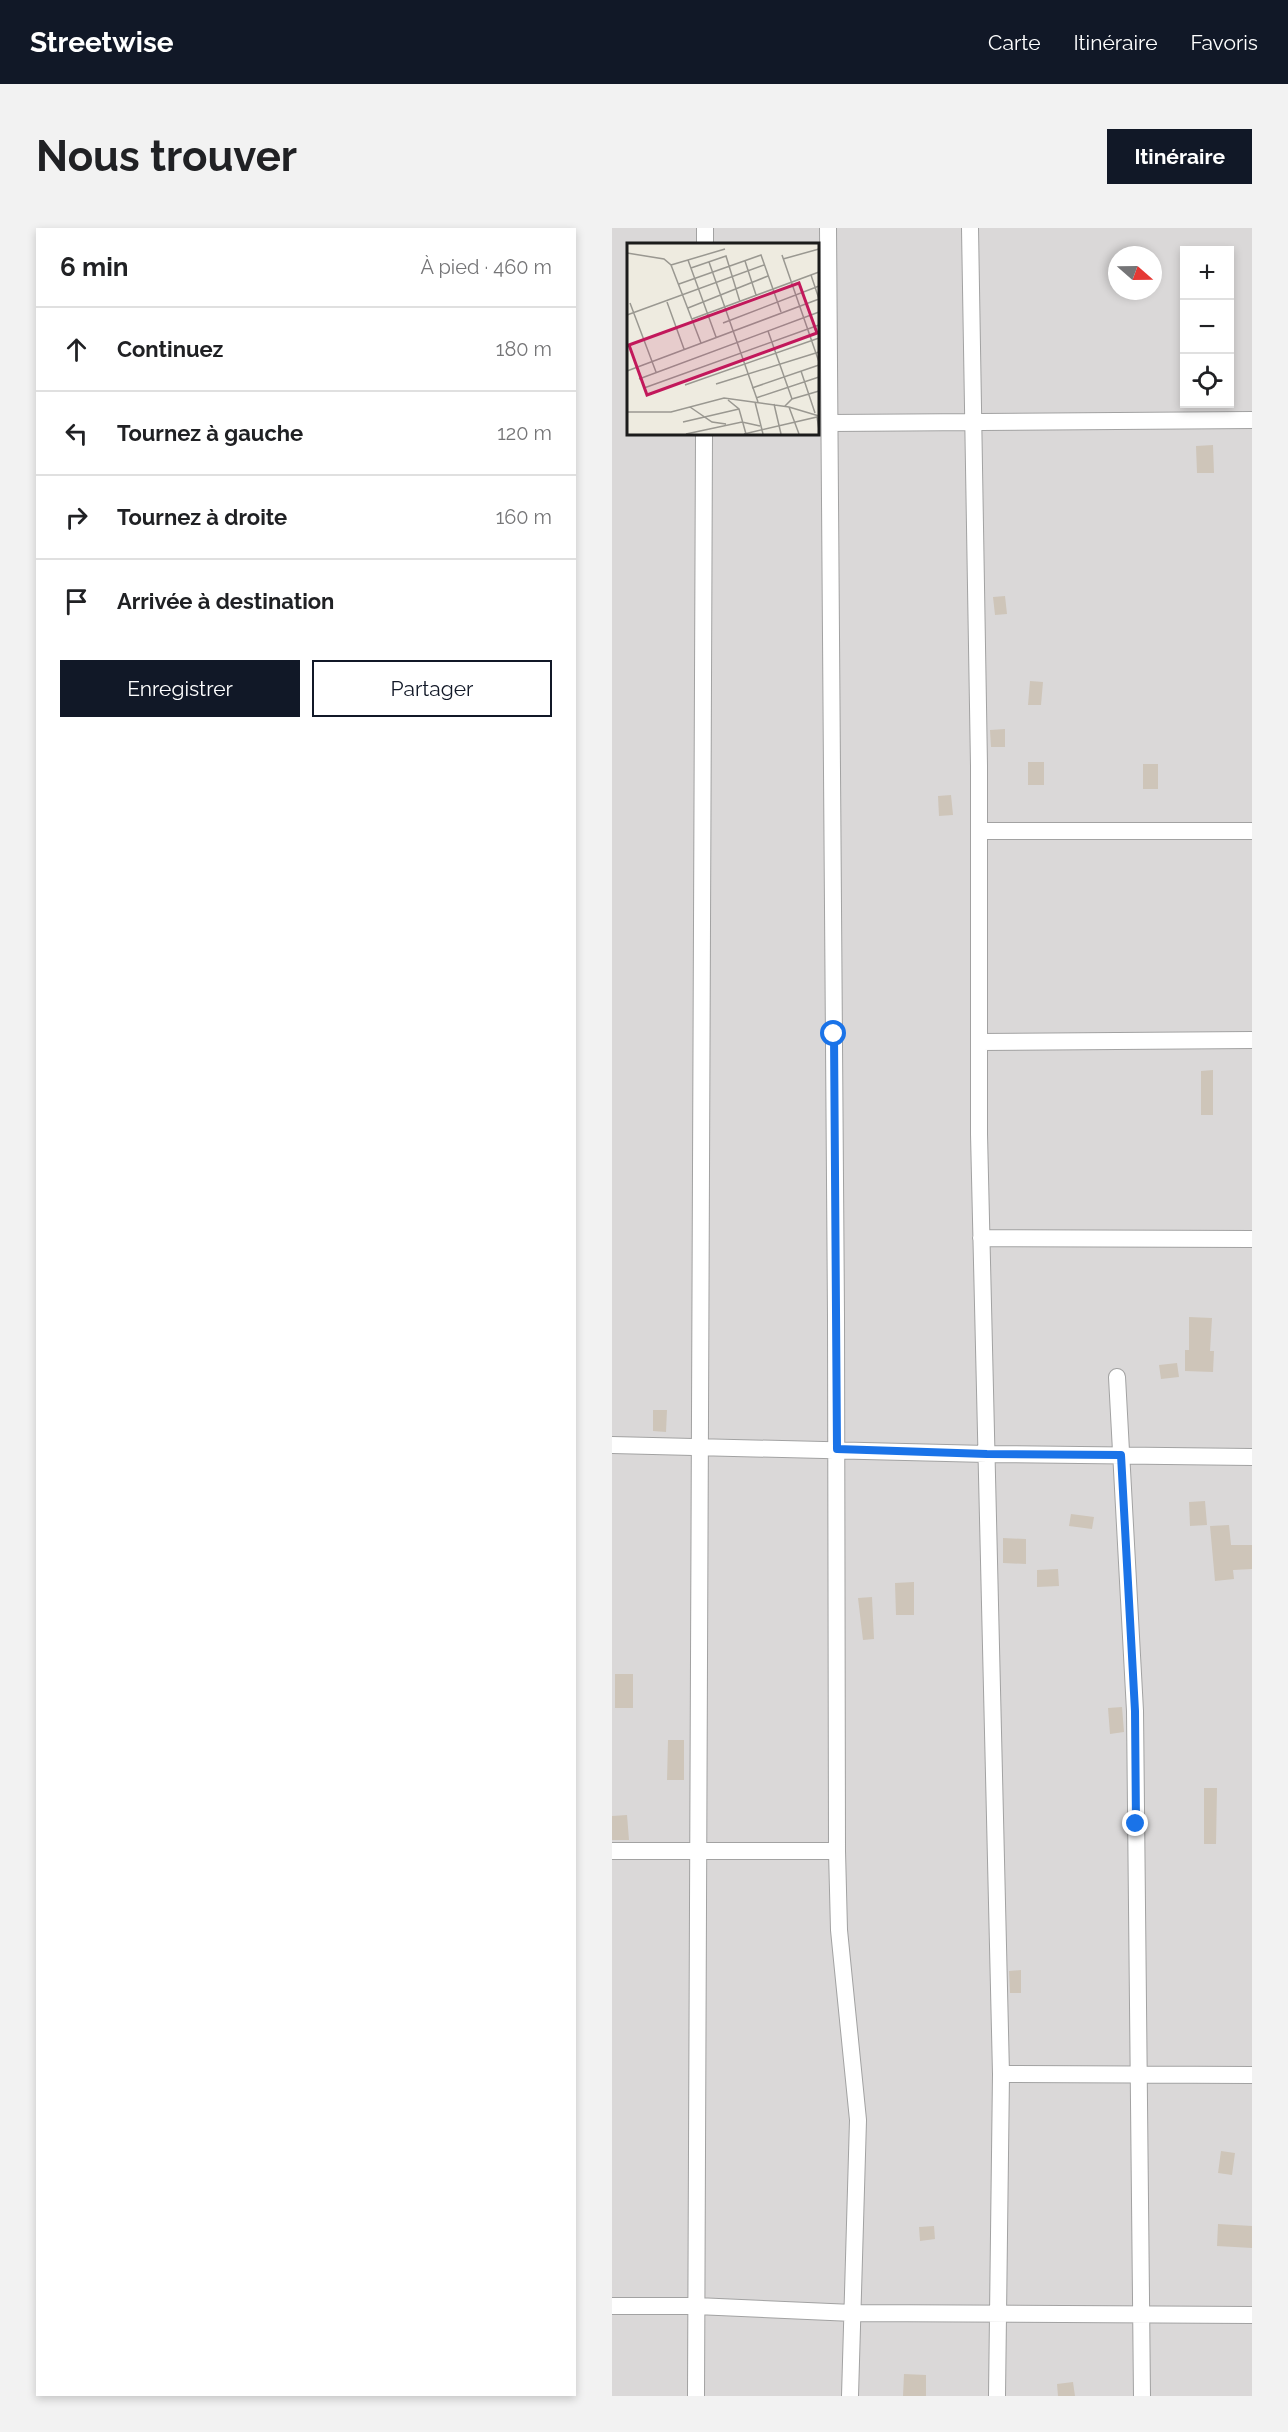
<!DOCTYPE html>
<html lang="fr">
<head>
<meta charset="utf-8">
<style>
	:root { --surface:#fff; --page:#f2f2f2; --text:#202124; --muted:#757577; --line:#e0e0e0; --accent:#111827 }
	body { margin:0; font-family:Raleway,sans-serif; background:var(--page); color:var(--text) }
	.controls { position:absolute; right:18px; top:18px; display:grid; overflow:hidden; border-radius:0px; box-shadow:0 3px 9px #0003 }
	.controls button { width:54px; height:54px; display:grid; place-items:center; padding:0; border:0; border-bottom:2px solid var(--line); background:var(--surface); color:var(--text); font:30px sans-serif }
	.compass { position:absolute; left:496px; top:18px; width:54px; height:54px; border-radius:50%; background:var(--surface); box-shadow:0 3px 9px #0003; rotate:110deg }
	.stop { position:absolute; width:18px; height:18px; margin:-14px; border:4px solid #1a73e8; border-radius:50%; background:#fff }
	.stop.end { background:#1a73e8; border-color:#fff; box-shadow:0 2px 6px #0008 }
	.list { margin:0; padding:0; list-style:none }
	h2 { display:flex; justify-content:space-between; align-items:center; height:78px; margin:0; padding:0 24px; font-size:26px }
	h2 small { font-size:20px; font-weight:400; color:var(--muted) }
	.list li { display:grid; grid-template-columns:39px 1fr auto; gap:18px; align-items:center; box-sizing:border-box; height:84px; padding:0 24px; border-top:2px solid var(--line) }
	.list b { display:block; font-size:22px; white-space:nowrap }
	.list em { font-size:20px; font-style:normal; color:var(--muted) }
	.actions { display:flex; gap:12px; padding:18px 24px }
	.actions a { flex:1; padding:14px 0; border:2px solid var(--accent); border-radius:0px; text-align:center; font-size:21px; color:var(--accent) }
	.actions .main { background:var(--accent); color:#fff }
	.icon { flex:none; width:33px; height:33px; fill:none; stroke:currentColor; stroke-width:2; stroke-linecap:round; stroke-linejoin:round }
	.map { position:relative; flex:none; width:640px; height:2168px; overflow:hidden; border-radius:0px }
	header { display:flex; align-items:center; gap:36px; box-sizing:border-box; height:84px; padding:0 30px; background:var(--accent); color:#fff }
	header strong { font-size:28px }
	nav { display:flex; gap:33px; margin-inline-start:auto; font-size:21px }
	.intro { display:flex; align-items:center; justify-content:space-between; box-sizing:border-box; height:144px; padding:0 36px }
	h1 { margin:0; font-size:42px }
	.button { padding:15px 27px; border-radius:0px; background:var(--accent); color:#fff; font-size:21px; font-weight:700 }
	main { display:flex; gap:36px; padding:0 36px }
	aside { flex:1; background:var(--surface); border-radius:0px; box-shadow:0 3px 9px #0003 }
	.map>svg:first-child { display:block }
	.residential { fill:#dad8d8; fill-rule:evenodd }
	.building { fill:#cec5b9 }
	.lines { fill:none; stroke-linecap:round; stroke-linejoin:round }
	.minor-casing { stroke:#a2a2a2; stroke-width:18 }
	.minor { stroke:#fff; stroke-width:16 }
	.route { stroke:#1a73e8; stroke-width:8 }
	.inset-road { fill:none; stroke:#9a9891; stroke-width:1.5 }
	.view { fill:#c2185b; fill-opacity:0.15; stroke:#c2185b; stroke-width:3 }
	.inset-edge { fill:none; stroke:#1b1b1b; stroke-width:3 }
</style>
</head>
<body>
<header>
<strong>Streetwise</strong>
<nav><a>Carte</a><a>Itinéraire</a><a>Favoris</a></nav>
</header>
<div class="intro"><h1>Nous trouver</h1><a class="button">Itinéraire</a></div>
<main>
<aside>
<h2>6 min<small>À pied · 460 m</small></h2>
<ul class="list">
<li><svg class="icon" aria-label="ahead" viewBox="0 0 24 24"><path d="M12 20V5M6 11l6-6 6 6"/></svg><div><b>Continuez</b></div><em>180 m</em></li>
<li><svg class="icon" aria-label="left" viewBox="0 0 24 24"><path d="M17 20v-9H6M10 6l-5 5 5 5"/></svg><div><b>Tournez à gauche</b></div><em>120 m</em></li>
<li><svg class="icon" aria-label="right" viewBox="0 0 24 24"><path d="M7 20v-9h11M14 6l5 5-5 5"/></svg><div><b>Tournez à droite</b></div><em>160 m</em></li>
<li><svg class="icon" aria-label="arrive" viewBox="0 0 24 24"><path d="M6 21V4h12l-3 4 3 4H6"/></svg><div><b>Arrivée à destination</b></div></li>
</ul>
<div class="actions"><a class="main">Enregistrer</a><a>Partager</a></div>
</aside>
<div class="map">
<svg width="640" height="2168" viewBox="0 0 640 2168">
	<rect width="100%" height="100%" fill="#eeebe0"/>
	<path class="residential" d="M 0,0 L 640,0 L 640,2168 L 0,2168 ZM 16,16 L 206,16 L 206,206 L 16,206 ZM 572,22 L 618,22 L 618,176 L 572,176 ZM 505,27 L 541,27 L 541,63 L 505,63 Z"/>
	<path class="building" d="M 601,217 L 602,245 L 585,245 L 584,218 Z
		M 393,368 L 395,386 L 383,387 L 381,369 Z
		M 418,453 L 431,454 L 429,477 L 416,477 Z
		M 393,501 L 393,519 L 379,519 L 378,502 Z
		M 416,534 L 432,534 L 432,557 L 416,557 Z
		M 531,536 L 546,536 L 546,561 L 531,561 Z
		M 339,567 L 341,587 L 327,588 L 326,568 Z
		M 601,842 L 601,887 L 589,887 L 589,843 Z
		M 577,1089 L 600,1090 L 598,1123 L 602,1123 L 601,1144 L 573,1143 L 573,1122 L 577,1122 Z
		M 565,1135 L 567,1149 L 549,1151 L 547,1137 Z
		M 41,1182 L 55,1182 L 54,1204 L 41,1203 Z
		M 593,1273 L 595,1297 L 578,1298 L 577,1274 Z
		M 459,1286 L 482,1289 L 480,1301 L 457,1298 Z
		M 617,1297 L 619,1317 L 640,1317 L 640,1341 L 621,1342 L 622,1351 L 603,1353 L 598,1298 Z
		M 391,1310 L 414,1311 L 414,1336 L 391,1335 Z
		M 446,1341 L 447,1358 L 425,1359 L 425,1342 Z
		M 302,1354 L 302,1387 L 284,1387 L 283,1355 Z
		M 260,1369 L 262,1411 L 251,1412 L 246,1370 Z
		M 3,1446 L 21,1446 L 21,1480 L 3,1480 Z
		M 510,1479 L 512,1504 L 498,1506 L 496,1480 Z
		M 56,1512 L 72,1512 L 72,1552 L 55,1552 Z
		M 592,1560 L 605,1560 L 604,1616 L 592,1616 Z
		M 15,1587 L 17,1612 L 0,1612 L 0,1588 Z
		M 409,1742 L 409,1765 L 398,1765 L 397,1743 Z
		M 609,1923 L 623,1925 L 620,1947 L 606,1945 Z
		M 606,1996 L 640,1998 L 640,2020 L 605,2018 Z
		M 322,1998 L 323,2011 L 308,2013 L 307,1999 Z
		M 292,2146 L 314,2147 L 314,2168 L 291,2168 Z
		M 461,2154 L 463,2168 L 446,2168 L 445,2156 Z"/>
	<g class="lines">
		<defs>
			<path id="minor" d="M 216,0 L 224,1088 L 225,1623 L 227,1702 L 246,1892 L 238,2168
				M 358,0 L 367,538 L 367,906 L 389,1846 L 385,2168
				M 93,16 L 93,0
				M 218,195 L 640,192
				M 367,603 L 640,603
				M 367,814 L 640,812
				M 369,1010 L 640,1011
				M 505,1149 L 523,1483 L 530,2168
				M 0,1217 L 375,1226 L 640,1229
				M 0,1623 L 225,1623
				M 389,1846 L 640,1847
				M 0,2078 L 84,2078 L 241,2085 L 640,2087
				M 84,2168 L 92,206"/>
		</defs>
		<use href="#minor" class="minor-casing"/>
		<use href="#minor" class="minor"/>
	</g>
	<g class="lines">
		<path class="route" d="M 222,806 L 225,1221 L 375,1226 L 509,1227 L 523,1483 L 524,1596"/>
	</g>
	<g transform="translate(15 15)">
		<rect width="192" height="192" fill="#eeebe0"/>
		<path class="inset-road" d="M 0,10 L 37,16 L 44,22 L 74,100M 155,12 L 192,119M 156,16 L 192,6M 61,17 L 89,94M 118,18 L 129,52M 82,19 L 131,159M 44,22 L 98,6M 64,25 L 99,13 L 113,59M 184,32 L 192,56M 52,41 L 134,12 L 154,69M 40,59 L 57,106M 3,60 L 29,129M 61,65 L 141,33M 0,72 L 137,22M 65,76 L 192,29M 96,80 L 192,43M 141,88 L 165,156M 0,128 L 192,56M 174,128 L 188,170M 12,136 L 192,69M 89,141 L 192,109M 58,142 L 192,95M 17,145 L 192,82M 125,145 L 192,122M 129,155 L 192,134M 101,157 L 112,166 L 119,191M 128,159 L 136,191M 147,161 L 154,191M 158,163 L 165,156 L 192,148M 63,164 L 85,179 L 99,181M 162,164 L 172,191M 0,169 L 44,169 L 97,155 L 162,164 L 192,173M 56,179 L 112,166M 59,191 L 115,179 L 133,183M 117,191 L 190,174 L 192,187"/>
		<path class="view" d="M 172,40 L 190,90 L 20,152 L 2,102 Z"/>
		<rect width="192" height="192" class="inset-edge"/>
	</g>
</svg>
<div class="controls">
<button>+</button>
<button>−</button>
<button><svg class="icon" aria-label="locate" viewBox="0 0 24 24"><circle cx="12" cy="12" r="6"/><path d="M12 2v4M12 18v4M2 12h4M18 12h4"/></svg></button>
</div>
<svg class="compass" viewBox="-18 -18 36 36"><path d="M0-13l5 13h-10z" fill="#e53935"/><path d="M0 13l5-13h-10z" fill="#757577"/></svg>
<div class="stop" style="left:222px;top:806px"></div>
<div class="stop end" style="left:524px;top:1596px"></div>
</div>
</main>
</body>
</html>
